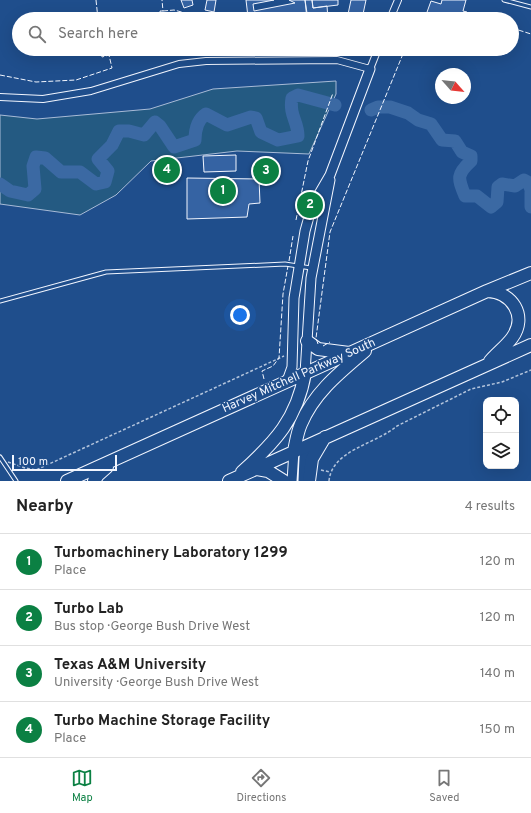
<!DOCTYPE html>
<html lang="en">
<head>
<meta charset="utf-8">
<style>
	:root { --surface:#fff; --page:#f6f6f6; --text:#222; --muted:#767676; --line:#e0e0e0; --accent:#0b8043 }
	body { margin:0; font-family:Overpass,sans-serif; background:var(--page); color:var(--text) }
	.controls { position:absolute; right:12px; bottom:12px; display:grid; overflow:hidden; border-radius:8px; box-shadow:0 4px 16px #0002 }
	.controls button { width:36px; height:36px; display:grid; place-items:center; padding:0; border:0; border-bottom:1px solid var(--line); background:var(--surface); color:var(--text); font:20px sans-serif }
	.compass { position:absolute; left:435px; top:68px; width:36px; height:36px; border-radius:50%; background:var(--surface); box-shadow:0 4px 16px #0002; rotate:117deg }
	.scale { position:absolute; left:12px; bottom:10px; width:105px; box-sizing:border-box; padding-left:4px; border:2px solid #f2f6ff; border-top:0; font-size:11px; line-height:14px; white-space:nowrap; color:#f2f6ff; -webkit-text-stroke:3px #1f4e8c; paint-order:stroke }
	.you { position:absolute; left:240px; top:315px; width:14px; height:14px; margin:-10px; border:3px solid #fff; border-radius:50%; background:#1a73e8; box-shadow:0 0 0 6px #1a73e833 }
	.badge { display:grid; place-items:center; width:26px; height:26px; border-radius:50%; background:var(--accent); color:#fff; font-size:13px; font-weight:700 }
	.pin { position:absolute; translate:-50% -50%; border:2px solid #fff; box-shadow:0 1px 4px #0006 }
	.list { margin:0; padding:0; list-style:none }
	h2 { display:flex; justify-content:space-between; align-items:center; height:52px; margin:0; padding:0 16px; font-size:17px }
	h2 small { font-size:13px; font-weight:400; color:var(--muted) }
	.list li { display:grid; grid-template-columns:26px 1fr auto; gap:12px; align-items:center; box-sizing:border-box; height:56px; padding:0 16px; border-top:1px solid var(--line) }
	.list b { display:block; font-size:15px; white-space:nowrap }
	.list p { margin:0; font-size:13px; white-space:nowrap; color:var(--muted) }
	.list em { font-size:13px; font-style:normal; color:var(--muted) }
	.icon { flex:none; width:22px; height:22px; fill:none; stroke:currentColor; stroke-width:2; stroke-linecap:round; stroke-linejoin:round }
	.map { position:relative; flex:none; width:531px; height:481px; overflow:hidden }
	.search { position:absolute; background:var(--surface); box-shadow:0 4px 16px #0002; left:12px; right:12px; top:12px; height:44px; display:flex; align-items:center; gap:10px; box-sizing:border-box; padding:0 14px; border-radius:22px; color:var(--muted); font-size:15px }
	.sheet { height:276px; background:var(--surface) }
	nav { display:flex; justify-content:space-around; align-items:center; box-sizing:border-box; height:56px; border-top:1px solid var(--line); background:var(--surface); font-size:11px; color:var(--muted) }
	nav a { display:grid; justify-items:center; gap:2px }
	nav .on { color:var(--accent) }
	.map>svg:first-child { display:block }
	.green { fill:#245a82; stroke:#a8bbd7 }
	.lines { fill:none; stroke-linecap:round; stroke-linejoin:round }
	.river { stroke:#3b69a3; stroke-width:13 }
	.building { fill:#3563a3; stroke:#f2f6ff }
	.lane-casing { stroke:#f2f6ff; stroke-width:5 }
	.street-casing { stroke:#f2f6ff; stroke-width:8 }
	.secondary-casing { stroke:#f2f6ff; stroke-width:11 }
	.highway-casing { stroke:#f2f6ff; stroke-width:14 }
	.path { stroke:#b3c4dc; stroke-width:1.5; stroke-dasharray:3 2; stroke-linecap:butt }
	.lane { stroke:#1f4e8c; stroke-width:3 }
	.street { stroke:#1f4e8c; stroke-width:6 }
	.secondary { stroke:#1f4e8c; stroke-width:9 }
	.highway { stroke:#1f4e8c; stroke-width:12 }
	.fence { stroke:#f2f6ff; stroke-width:1; stroke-dasharray:5 2; stroke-linecap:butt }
	.labels { text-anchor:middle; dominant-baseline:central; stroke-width:3; stroke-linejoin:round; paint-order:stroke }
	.street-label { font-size:12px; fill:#f2f6ff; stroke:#1f4e8c }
</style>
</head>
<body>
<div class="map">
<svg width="531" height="481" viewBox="0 0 531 481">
	<rect width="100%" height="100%" fill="#1f4e8c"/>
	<path class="green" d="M 336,81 L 336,94 L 309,154 L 237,151 L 151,161 L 116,195 L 80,215 L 0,204 L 0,115 L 37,119 L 150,109 L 213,89 Z"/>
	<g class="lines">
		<path class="river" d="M 371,110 L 378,107 L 390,107 L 408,113 L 418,120 L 431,124 L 442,140 L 455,141 L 462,152 L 471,156 L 471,161 C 456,175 458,178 465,196 L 477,196 L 491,207 L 497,202 L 498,187 L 502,184 L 515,186 L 524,180 L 529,183 L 531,190
			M 0,184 L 10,191 L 28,195 L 35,189 L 33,166 L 36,157 L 45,158 L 61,172 L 80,172 L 96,184 L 105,182 L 108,171 L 98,159 L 112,145 L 119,131 L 129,131 L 144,135 L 155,122 L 160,126 L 174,147 L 195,140 C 195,130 197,120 206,114 L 227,125 L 251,117 L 256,118 L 261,132 L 278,140 L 298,136 C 298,121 289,116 292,98 L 298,95 L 335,105
			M 531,192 L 531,207"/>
	</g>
	<path class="building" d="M 181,0 L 192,0 L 193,5 L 184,8 Z
		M 207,0 L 216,0 L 214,12 L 205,10 Z
		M 246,0 L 274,0 L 253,4 L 254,11 L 295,3 L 289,0 L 305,0 L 307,13 L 248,17 Z
		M 305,0 L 312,0 L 313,8 L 327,6 L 328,19 L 332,19 L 307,19 Z
		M 312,0 L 338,0 L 338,5 L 313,8 Z
		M 351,0 L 366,0 L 362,19 L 347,19 Z
		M 442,0 L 466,0 L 463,11 L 467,12 L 465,19 L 439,19 L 426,15 L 431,1 L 441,4 Z
		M 236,155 L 236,171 L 204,172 L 203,156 Z
		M 176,162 L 178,173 L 159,177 L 157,167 Z
		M 187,178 L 259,179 L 260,203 L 249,204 L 247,217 L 187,219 Z"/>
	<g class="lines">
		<defs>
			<path id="lane" d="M 504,0 L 531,7
				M 0,301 L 106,272 L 285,264 L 311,268
				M 0,457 L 16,481"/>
			<path id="street" d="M 390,19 L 398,0
				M 0,97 L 43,99 L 91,91 L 179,64 L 206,61 L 337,60 L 370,69 L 378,49"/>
			<path id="secondary" d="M 305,373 L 311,278 L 330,180
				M 287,381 L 292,367 L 294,298 L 305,231 L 312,206 L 330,175 L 370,69
				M 292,481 L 294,451
				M 303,481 L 304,458 L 307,445"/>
			<path id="highway" d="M 487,291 C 512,292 528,316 512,338 C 506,346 497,353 490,361
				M 307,341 L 318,349 L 349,353
				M 294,451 C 296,442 297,433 301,424 C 314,393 339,373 365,351
				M 257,469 L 268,471 L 284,481
				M 242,472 C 275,442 297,419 305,373
				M 67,481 L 487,291 L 531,273
				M 94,481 L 98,475 L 107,467
				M 229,481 L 531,345
				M 309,481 L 312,459 L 325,437"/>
		</defs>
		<use href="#lane" class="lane-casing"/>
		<use href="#street" class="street-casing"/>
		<use href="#secondary" class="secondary-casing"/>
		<use href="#highway" class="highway-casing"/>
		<path class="path" d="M 8,462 L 25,468 L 36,470 L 284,356
			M 321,470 L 330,472
			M 329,481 C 332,450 374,445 397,426 L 471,389 L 502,382 L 531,370"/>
		<use href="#lane" class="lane"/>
		<use href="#street" class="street"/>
		<use href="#secondary" class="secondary"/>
		<use href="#highway" class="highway"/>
		<path class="fence" d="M 96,0 L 98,19
			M 163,11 L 174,10 L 208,19
			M 161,19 L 160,11 L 163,11 L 162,0
			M 239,19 L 248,17
			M 512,28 L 531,34
			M 0,75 L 36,82 L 76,80 L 112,68 L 109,55 L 102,57 L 101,49
			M 296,220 L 308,161 L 333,93
			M 289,261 L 293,236
			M 318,344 L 316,338 L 330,232 L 405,49
			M 323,346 L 330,342
			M 264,379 L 262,371 L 273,366 L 279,358 L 283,294 L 288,266"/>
	</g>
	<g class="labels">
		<g class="street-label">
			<text transform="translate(299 376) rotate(-24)">Harvey Mitchell Parkway South</text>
		</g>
	</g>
</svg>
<div class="controls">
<button><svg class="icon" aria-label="locate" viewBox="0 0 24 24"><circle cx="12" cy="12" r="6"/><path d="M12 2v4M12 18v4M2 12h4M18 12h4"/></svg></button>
<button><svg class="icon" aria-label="layers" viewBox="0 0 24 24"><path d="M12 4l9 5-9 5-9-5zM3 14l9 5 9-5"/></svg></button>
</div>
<svg class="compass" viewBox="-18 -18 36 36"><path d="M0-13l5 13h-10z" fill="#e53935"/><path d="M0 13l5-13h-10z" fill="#767676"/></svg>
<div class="scale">100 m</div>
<div class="you"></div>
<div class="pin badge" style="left:223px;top:191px">1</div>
<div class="pin badge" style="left:310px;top:205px">2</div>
<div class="pin badge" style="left:266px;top:171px">3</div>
<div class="pin badge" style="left:167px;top:170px">4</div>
<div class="search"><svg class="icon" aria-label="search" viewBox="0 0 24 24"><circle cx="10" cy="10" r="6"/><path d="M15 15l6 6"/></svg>Search here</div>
</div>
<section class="sheet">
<h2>Nearby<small>4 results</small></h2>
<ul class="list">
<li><span class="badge">1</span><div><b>Turbomachinery Laboratory 1299</b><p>Place</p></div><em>120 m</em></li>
<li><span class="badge">2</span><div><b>Turbo Lab</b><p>Bus stop · George Bush Drive West</p></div><em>120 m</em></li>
<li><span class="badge">3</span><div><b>Texas A&amp;M University</b><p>University · George Bush Drive West</p></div><em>140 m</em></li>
<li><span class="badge">4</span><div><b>Turbo Machine Storage Facility</b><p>Place</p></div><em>150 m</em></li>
</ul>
</section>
<nav>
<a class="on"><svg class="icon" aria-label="map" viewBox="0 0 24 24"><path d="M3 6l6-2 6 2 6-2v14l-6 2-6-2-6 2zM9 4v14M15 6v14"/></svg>Map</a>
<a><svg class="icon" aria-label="directions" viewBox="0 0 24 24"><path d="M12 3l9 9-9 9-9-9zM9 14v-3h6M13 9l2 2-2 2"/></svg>Directions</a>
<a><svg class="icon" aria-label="saved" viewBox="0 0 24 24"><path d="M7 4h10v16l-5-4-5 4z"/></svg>Saved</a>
</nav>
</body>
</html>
